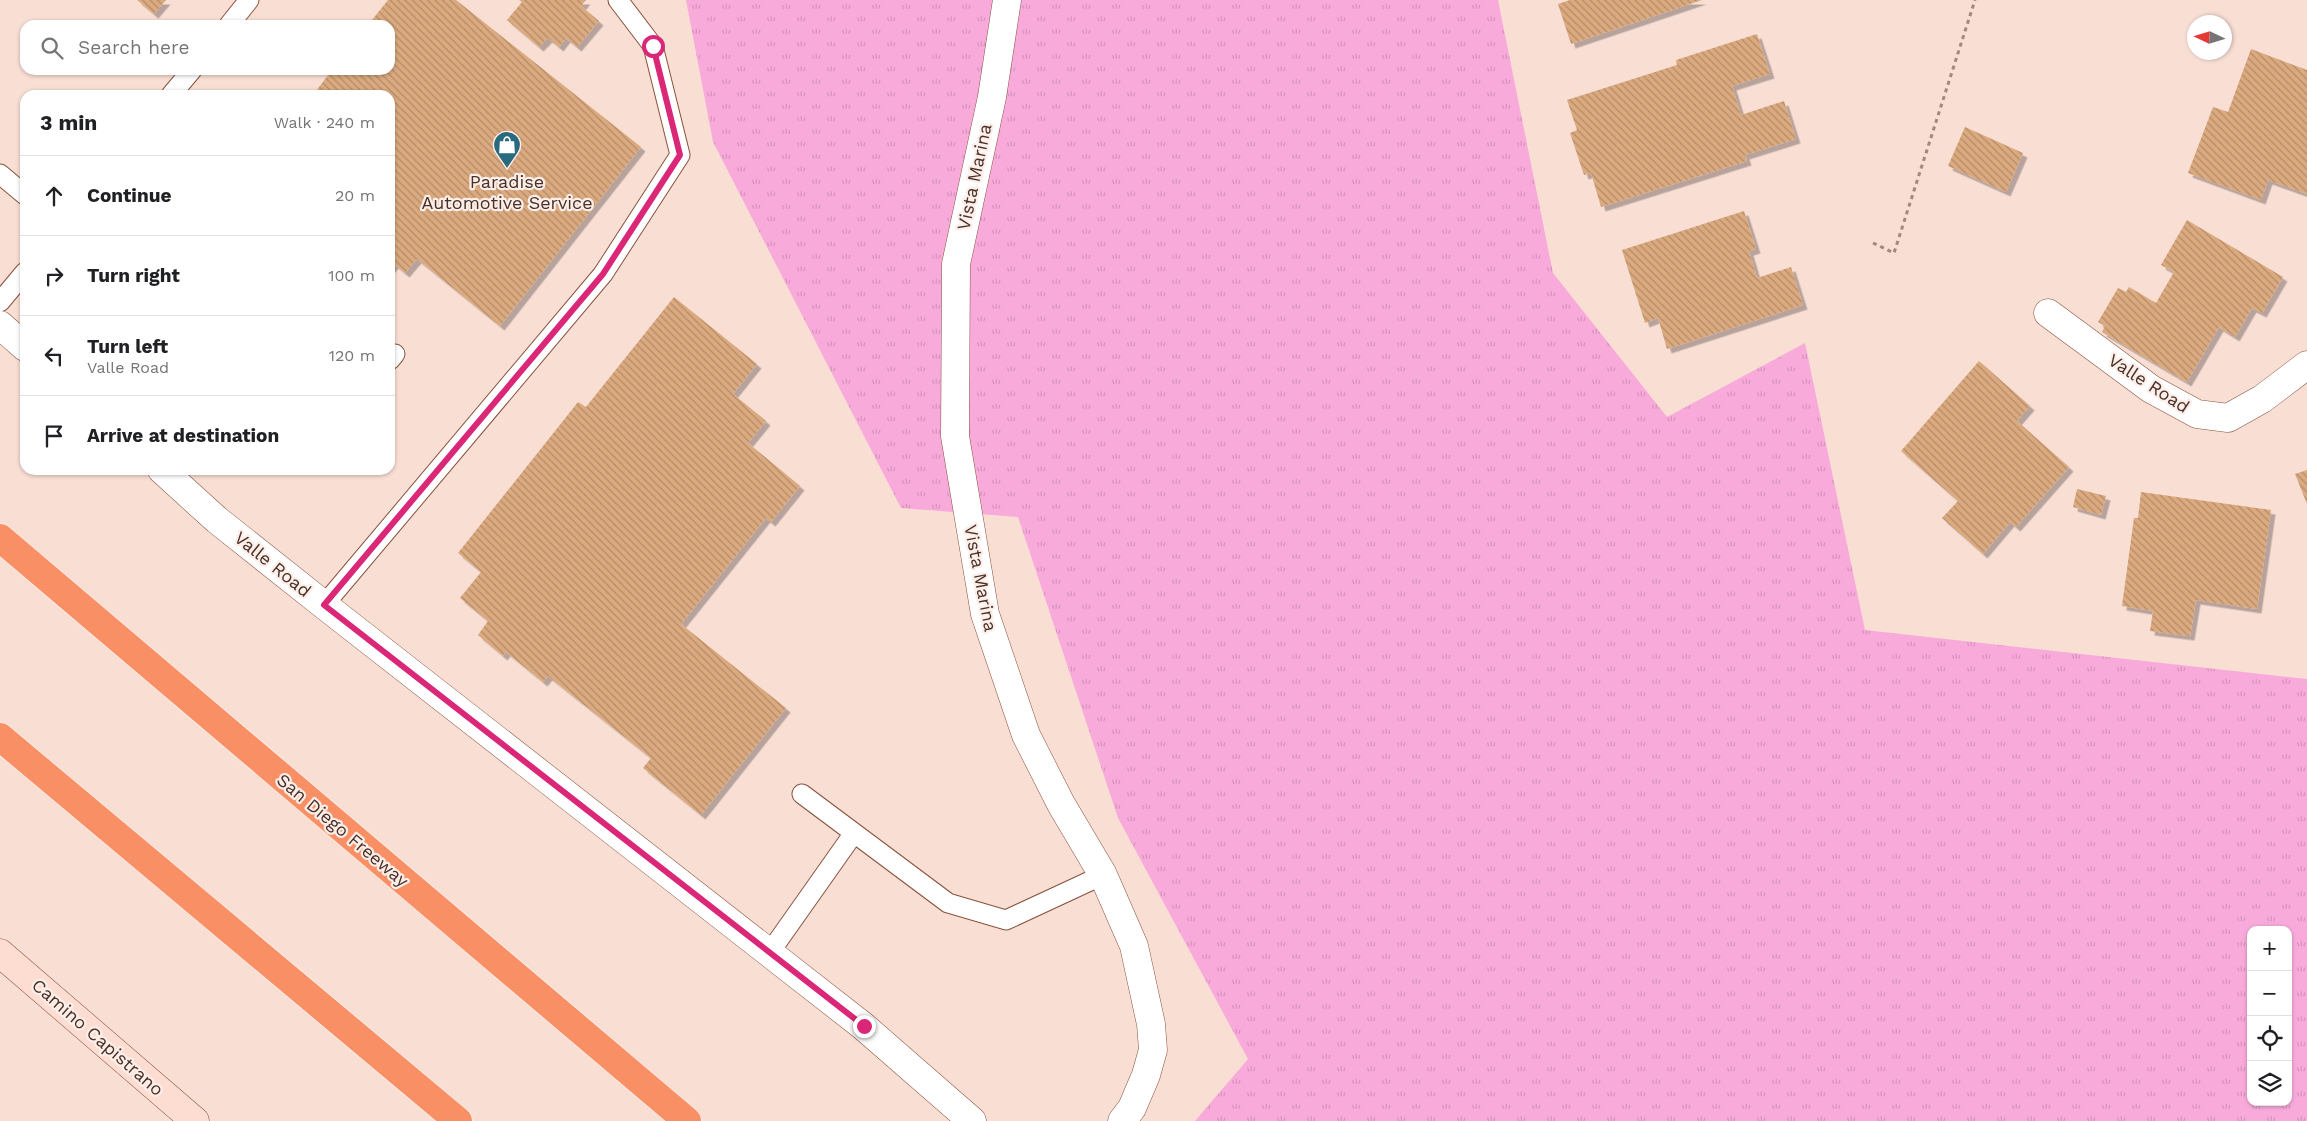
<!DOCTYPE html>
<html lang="en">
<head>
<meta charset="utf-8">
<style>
	:root { --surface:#fff; --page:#f6f6f6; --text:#202124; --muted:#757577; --line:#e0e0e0 }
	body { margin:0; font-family:"Work Sans",sans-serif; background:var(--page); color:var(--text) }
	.controls { position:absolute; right:15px; bottom:15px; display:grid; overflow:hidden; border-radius:10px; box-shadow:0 1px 4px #0004 }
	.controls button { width:45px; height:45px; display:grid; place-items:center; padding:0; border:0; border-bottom:1px solid var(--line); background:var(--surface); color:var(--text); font:25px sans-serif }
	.compass { position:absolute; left:2187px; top:15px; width:45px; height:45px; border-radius:50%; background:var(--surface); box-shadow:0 1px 4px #0004; rotate:274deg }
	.stop { position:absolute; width:15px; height:15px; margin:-11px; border:4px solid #db2777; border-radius:50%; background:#fff }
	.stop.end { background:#db2777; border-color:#fff; box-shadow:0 1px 5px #0008 }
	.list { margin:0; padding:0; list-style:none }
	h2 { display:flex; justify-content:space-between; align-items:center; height:65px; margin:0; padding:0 20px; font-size:21px }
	h2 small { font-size:16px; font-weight:400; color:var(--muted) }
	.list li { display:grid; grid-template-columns:32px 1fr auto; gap:15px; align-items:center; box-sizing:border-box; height:80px; padding:0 20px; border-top:1px solid var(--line) }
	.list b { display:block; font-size:19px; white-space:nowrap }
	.list p { margin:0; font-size:16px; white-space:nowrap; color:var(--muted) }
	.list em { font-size:16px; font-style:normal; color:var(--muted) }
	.icon { flex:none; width:28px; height:28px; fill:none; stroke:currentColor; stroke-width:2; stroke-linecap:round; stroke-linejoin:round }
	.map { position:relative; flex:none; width:2307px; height:1121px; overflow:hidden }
	.search { position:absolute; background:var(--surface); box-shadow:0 1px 4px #0004; left:20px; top:20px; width:375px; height:55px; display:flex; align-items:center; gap:12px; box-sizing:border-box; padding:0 18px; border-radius:15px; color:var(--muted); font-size:19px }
	.panel { position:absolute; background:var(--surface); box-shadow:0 1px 4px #0004; left:20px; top:90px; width:375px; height:385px; border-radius:15px }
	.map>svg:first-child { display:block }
	.grass { fill:url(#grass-tufts); fill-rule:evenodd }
	.building { fill:url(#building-back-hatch); filter:url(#shadow) }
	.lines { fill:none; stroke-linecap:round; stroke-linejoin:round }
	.service-casing { stroke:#89523c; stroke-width:21 }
	.minor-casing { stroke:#89523c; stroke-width:29 }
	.tertiary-casing { stroke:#89523c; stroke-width:29 }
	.secondary-casing { stroke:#89523c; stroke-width:29 }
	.motorway-casing { stroke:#fff; stroke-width:29 }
	.path { stroke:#a2887e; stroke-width:3; stroke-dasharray:4 4; stroke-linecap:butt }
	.service { stroke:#fff; stroke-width:19 }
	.minor { stroke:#fff; stroke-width:28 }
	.tertiary { stroke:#fff; stroke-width:28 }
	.secondary { stroke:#fdddd1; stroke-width:28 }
	.motorway { stroke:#f98f65; stroke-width:28 }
	.route { stroke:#db2777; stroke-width:6 }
	.labels { text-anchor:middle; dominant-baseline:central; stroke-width:4.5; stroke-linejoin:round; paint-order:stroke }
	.street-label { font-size:18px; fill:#4a3027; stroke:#fceee9 }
	.poi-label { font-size:18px; fill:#4a3027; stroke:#fceee9 }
</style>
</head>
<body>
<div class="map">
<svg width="2307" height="1121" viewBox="0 0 2307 1121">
	<defs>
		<pattern id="grass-tufts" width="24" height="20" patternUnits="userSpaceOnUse" patternTransform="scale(1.25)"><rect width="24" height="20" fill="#f8abdb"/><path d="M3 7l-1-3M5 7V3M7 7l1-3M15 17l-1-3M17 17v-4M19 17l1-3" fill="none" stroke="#d693bc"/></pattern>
		<pattern id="building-back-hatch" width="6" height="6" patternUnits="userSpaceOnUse" patternTransform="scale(1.25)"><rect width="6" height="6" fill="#dbaa7f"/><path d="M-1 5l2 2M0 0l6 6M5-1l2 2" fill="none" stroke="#b48b68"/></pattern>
		<filter id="shadow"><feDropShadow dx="4.5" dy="4.5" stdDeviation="0" flood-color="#0004"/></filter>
	</defs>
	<rect width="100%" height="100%" fill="#f9ded4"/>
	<path class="grass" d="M 686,0 L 1498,0 L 1553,273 L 1667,417 L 1805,343 L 1865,630 L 2307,679 L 2307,1121 L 1195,1121 L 1248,1059 L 1118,818 L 1018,517 L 901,508 L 713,142 ZM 2251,930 L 2288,930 L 2288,1102 L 2251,1102 Z"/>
	<path class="building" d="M 137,0 L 166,0 L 154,14 Z
		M 388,0 L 456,0 L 641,147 L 500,326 L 417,259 L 405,273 L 394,264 L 390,269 L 390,95 L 313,95 L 332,70 L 390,70 L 390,25 L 368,25 Z
		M 519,0 L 586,0 L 581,6 L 599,21 L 577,47 L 566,38 L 559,47 L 548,38 L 539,47 L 507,20 L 522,2 Z
		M 1570,0 L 1702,0 L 1571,44 L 1558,4 Z
		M 1757,34 L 1770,74 L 1732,86 L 1741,115 L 1784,101 L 1796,139 L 1745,155 L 1747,161 L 1601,207 L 1591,173 L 1584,175 L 1570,133 L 1577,130 L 1567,100 L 1677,65 L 1676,60 Z
		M 2251,49 L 2307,70 L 2307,194 L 2268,180 L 2261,200 L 2188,173 L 2213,107 L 2228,112 Z
		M 1965,127 L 2023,153 L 2006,192 L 1948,166 Z
		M 1744,211 L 1756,249 L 1749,251 L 1757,278 L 1791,267 L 1803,305 L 1667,349 L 1658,318 L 1645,323 L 1622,250 Z
		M 2187,220 L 2283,277 L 2262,313 L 2252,308 L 2235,337 L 2219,327 L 2187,382 L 2102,332 L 2105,326 L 2098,322 L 2118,288 L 2126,292 L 2129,287 L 2156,303 L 2174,272 L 2161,265 Z
		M 674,297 L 757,364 L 733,394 L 766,421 L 748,443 L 800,486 L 771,522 L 766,518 L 681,624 L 786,708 L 701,815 L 643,768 L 651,758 L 548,676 L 543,682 L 506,652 L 503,656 L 478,635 L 488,621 L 460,598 L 481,572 L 458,553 L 578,402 L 586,407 Z
		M 1979,361 L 2030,406 L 2017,421 L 2069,467 L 2016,527 L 2010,522 L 1983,554 L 1942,518 L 1958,501 L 1901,451 Z
		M 2307,470 L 2307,504 L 2295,474 Z
		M 2077,489 L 2106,496 L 2101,515 L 2073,507 Z
		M 2141,492 L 2271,510 L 2257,609 L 2196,600 L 2190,636 L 2150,631 L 2153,611 L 2122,606 L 2134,518 L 2138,518 Z"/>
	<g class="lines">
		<defs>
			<path id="service" d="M 229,25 L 249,0
				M 171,95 L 192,70
				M 0,174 L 25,195
				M 0,302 L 25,272
				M 390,360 L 395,354
				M 324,605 L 603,274 L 680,155 L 653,46 L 618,0
				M 802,794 L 948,903 L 1006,920 L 1103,875
				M 770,952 L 854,833"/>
			<path id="minor" d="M 2048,313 L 2151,389 L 2197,414 L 2228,418 L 2262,399 L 2307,365"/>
			<path id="tertiary" d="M 1007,0 L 992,97 L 956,264 L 955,436 L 985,614 L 1026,735 L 1061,804 L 1103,875 L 1134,946 L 1151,1024 L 1153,1050 L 1146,1075 L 1132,1108 L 1122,1121
				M 0,325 L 25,347
				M 162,470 L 217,520 L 324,605 L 863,1026 L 972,1121"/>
			<path id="secondary" d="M 0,953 L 195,1121"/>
			<path id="motorway" d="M 0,538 L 687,1121
				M 0,737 L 458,1121"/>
		</defs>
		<use href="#service" class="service-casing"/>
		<use href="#minor" class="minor-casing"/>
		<use href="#tertiary" class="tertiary-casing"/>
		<use href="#secondary" class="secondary-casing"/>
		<use href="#motorway" class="motorway-casing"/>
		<path class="path" d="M 1873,243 L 1894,253 L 1975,0"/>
		<use href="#service" class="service"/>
		<use href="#minor" class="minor"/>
		<use href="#tertiary" class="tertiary"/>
		<use href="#secondary" class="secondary"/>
		<use href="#motorway" class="motorway"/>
	</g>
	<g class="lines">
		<path class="route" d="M 653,46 L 680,155 L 603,274 L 324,605 L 864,1026"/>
	</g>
	<defs>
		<symbol id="shop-pin" viewBox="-11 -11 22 30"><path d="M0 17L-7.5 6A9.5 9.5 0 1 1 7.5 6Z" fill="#2a6a7f" stroke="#fceee9"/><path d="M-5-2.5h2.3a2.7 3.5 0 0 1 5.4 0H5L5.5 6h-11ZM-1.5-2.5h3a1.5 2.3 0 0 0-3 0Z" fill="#fff"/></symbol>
	</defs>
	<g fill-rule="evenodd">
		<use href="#shop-pin" x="491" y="129" width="32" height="43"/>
	</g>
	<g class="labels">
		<g class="street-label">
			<text transform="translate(974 177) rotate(-78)">Vista Marina</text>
			<text transform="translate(2149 383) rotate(33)">Valle Road</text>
			<text transform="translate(273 564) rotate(39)">Valle Road</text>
			<text transform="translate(981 578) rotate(79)">Vista Marina</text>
			<text transform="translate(343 830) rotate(40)">San Diego Freeway</text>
			<text transform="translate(98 1037) rotate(41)">Camino Capistrano</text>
		</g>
		<g class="poi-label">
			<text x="507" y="181">Paradise<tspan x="507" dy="21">Automotive Service</tspan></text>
		</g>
	</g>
</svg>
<div class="controls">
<button>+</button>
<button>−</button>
<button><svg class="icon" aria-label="locate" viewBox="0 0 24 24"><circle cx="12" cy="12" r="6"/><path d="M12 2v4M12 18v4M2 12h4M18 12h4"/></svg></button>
<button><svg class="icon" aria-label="layers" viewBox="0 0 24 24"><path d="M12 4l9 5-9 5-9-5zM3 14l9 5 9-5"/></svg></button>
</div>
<svg class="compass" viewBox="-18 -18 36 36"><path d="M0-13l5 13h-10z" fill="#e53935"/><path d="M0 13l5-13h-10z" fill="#757577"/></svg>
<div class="stop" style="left:653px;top:46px"></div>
<div class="stop end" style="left:864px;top:1026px"></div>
<div class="search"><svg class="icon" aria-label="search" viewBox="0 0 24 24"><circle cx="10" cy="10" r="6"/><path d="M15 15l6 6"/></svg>Search here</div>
<section class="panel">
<h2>3 min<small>Walk · 240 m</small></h2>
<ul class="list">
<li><svg class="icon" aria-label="ahead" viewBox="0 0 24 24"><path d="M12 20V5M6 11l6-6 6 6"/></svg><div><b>Continue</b></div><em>20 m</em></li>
<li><svg class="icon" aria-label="right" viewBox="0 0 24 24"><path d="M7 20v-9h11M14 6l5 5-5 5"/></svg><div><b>Turn right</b></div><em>100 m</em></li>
<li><svg class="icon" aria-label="left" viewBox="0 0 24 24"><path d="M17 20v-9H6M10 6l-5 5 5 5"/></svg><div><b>Turn left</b><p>Valle Road</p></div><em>120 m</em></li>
<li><svg class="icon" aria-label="arrive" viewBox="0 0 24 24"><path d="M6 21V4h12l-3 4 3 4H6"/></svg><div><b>Arrive at destination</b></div></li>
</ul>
</section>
</div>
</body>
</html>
